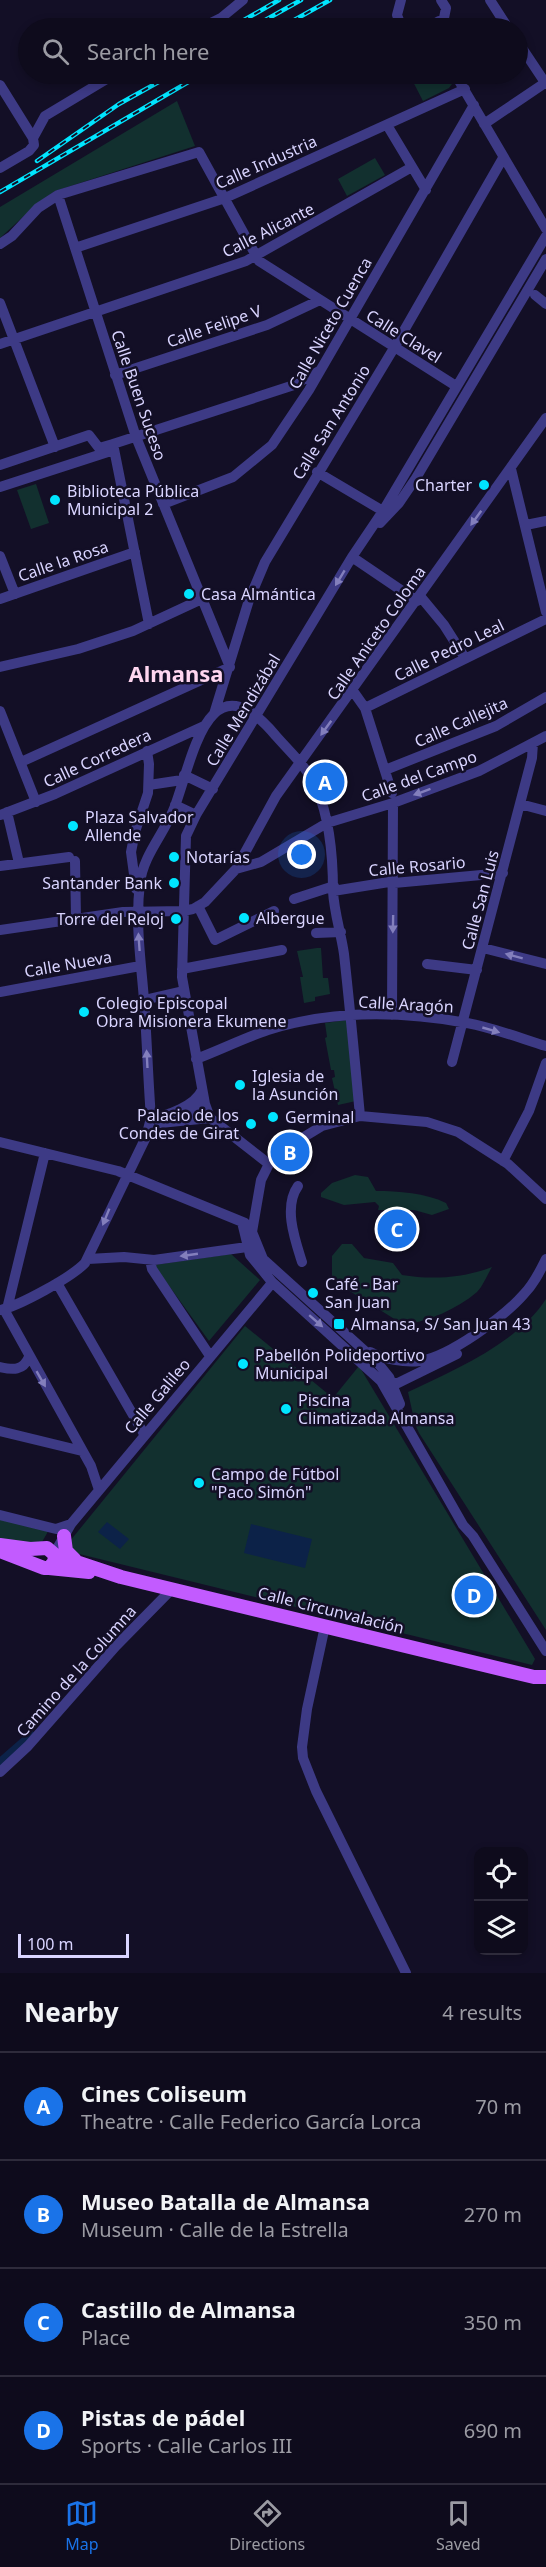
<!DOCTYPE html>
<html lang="en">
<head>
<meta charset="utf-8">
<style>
	:root { --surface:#0e0b1c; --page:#171425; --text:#f1f3f6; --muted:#9b9ba3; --line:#2e2b3b; --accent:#1a73e8 }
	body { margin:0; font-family:"Noto Sans",sans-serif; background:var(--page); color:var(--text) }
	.controls { position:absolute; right:18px; bottom:18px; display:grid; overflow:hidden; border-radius:12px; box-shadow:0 3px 9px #0003 }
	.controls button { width:54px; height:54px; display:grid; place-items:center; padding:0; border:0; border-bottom:2px solid var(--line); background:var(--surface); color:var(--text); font:30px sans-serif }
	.scale { position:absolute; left:18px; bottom:15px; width:111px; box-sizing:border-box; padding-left:6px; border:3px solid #d9d4ff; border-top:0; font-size:16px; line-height:21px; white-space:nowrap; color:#d9d4ff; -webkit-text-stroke:4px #130f26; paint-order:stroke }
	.you { position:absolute; left:302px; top:855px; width:21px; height:21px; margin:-15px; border:4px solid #fff; border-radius:50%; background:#1a73e8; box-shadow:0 0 0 9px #1a73e833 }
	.badge { display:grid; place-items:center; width:39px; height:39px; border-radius:50%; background:var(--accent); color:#fff; font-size:20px; font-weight:700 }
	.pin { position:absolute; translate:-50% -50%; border:3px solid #fff; box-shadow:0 2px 6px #0006 }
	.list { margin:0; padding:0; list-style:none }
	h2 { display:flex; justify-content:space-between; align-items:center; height:78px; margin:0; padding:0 24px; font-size:26px }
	h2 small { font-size:20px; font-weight:400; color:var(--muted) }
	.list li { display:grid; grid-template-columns:39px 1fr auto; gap:18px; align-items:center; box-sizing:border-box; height:108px; padding:0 24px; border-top:2px solid var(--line) }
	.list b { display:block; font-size:22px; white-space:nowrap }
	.list p { margin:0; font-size:20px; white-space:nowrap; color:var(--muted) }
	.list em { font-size:20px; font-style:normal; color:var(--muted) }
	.icon { flex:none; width:33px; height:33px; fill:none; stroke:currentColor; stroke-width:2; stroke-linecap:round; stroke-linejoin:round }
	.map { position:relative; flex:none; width:546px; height:1973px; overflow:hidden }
	.search { position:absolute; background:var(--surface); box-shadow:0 3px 9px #0003; left:18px; right:18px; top:18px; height:66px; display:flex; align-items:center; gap:15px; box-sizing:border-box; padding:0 21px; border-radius:33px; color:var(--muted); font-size:22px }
	.sheet { height:510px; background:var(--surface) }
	nav { display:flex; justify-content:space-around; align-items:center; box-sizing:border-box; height:84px; border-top:2px solid var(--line); background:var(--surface); font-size:16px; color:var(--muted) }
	nav a { display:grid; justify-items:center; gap:3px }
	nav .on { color:var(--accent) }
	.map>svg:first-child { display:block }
	.green { fill:#12302f }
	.water { fill:#0c2248 }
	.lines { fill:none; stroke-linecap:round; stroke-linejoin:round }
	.canal { stroke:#0c2248; stroke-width:8 }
	.minor { stroke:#3d3a85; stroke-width:10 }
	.major { stroke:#c25bff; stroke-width:14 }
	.rail-casing { stroke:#00e5ff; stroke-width:4.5 }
	.rail { stroke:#130f26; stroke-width:2; stroke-dasharray:7; stroke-linecap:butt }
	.oneway { fill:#837fbc }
	.poi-dot { fill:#00e5ff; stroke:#130f26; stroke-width:2 }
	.labels { text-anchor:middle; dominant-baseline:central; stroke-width:5; stroke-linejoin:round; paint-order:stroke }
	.street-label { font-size:16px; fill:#d9d4ff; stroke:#130f26 }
	.poi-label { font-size:16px; fill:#d9d4ff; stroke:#130f26; text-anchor:start }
	.district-label { font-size:22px; font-weight:bold; fill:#ffd6f0; stroke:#130f26 }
</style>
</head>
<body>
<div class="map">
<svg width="546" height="1973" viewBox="0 0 546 1973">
	<rect width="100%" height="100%" fill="#130f26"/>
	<path class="green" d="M 409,74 L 445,74 L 452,84 L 449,88 L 423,101 Z
		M 177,101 L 195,146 L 55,191 L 39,202 L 0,238 L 0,207 Z
		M 375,158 L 385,175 L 347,196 L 338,179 Z
		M 36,484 L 49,523 L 31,529 L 17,490 Z
		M 317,948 L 321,948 L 323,978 L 328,978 L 330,994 L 315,997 L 315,1001 L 304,1003 L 300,977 L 303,977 L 297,951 Z
		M 347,1020 L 356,1101 L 338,1105 L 332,1078 L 335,1077 L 334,1070 L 331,1070 L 325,1038 L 327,1037 L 325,1023 Z
		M 355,1175 L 368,1177 L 376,1191 C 398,1191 426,1193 446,1203 L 449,1209 L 432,1215 L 414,1210 L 378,1210 L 379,1206 L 375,1202 L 344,1205 L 321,1197 L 321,1193 L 332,1183 Z
		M 342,1244 L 352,1244 L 364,1258 L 393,1263 L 402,1275 C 432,1280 464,1278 492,1267 C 487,1275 483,1286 477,1292 C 457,1309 429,1321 404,1325 L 340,1285 L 332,1277 L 332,1256 Z
		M 231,1254 L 260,1280 L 209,1341 L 154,1265 Z
		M 546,1299 L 546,1630 L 419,1433 L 415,1424 L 408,1392 C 453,1371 519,1342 546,1299 Z
		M 245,1326 L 333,1398 L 359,1366 L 535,1659 L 532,1665 L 71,1552 L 70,1541 Z
		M 0,1516 L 50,1528 L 38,1549 L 0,1545 Z"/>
	<path class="water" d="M 107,1522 L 129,1539 L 120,1549 L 98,1532 Z
		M 251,1524 L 312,1539 L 305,1568 L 244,1553 Z"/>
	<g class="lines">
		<path class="canal" d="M 0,1762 L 31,1735"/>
		<path class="minor" d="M 401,0 L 397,15 L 402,28
			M 441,0 L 446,8 L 442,28
			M 490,0 L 508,28
			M 201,28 L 221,18 L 243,0
			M 427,28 L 439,21 L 443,22
			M 518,42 L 546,84
			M 455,74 L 546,229
			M 0,85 L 33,138 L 34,145 L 29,151 L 0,168
			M 484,124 L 545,83
			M 387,125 L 426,190
			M 33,138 L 45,116 L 115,74
			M 58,195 L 136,437 L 230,667
			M 0,244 L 12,236 L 38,208 L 58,195 L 199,152 L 259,261 L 456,386
			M 75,248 L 225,198 L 465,89
			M 535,295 L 546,304
			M 0,303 L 55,447
			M 0,344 L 246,261 L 412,167
			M 115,375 L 267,325 L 320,300
			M 113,444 L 149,624
			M 0,465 L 89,435 L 99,448 L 113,444 L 294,385 L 319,371
			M 511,469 L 546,612
			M 317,472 L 383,511
			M 0,487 L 111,451
			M 163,504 L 233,477 L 272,445 L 309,390 L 474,105
			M 380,523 L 399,503 L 416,478 L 546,259
			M 526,525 L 546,521
			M 0,556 L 15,594
			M 352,557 L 417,601
			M 420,596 L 444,625 L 465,658
			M 0,599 L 135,552
			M 0,667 L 78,649 L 133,631 L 202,599
			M 353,691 L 365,708 L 392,793
			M 365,708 L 546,619
			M 0,711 L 36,802
			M 214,714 L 249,600 L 265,562 L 394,348 L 503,158
			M 21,762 L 230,667
			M 385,770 L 496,726 L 546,697
			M 184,775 L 213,789
			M 149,785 L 182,780
			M 520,804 L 546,811
			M 175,805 L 196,815
			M 7,812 L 19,863
			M 0,815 L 55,794 L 204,726
			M 75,861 L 76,918
			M 0,866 L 69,857
			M 236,869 L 261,862 L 327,823 L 393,803 L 479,771 L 546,736
			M 136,889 L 131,852 L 135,832 L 148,793 L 149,764 L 147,751
			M 333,891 L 389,882 L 394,883 L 503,873
			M 294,899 L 334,886
			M 198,906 L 215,940 L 274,911
			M 0,930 L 123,912 L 183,911 L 193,909 L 205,902 L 236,869 L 276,796 L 546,418
			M 316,933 L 341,932
			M 483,948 L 546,964
			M 427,964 L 477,970
			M 182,969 L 282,950
			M 0,992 L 140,966
			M 144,1000 L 183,991
			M 392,1015 L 393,803
			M 196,1059 C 220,1050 244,1038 268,1030 C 332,1010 401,1011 467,1023 C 494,1028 520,1038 546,1046
			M 452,1062 L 532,758 L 533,743
			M 151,1118 C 167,1116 195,1106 202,1090
			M 179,1119 L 205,1104
			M 160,1123 L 210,1118
			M 0,1142 L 118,1171 L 245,1223 L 252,1232 L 263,1259 L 377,1362 L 389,1377 L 400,1404
			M 45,1153 L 6,1313 L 91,1466 L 99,1490
			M 503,1161 L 529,1111 L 546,1063
			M 269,1164 L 210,1118 L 205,1104 L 182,977 L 186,836 L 196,815 L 352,557 L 383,511 L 546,236
			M 298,1186 C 283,1207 295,1240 302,1262
			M 242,1222 L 250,1255 L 272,1282 L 381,1381 L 463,1525 L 473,1536 L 546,1651
			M 252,1232 L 261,1180 L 269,1164 L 289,1146 L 322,1126 L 360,1116 L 427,1122 L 458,1132 L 508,1164 L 546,1199
			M 88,1259 L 124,1257 L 154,1260 L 247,1247 L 253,1250
			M 150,1260 L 152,1269 L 210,1356
			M 57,1283 L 144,1434
			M 0,1310 C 19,1306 72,1277 85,1263 L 146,1137 L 151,1118 C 148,1079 147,1040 144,1000 C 141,961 135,923 140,883 C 143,855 165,833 175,806 C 193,757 209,655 276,736 C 290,752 309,769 317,789 C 330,820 333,859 333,891 C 334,912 341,933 344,954 C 350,1008 355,1062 360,1116
			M 370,1352 C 383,1359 405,1363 420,1361 C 449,1357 505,1316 524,1294 C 534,1284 540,1271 546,1259
			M 0,1367 C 13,1370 23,1371 29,1357
			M 387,1383 L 398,1383 L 457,1354
			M 0,1431 L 82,1451
			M 0,1515 L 56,1529 L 71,1524
			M 54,1554 L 71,1524 L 272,1283
			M 325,1626 L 307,1709 L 302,1747 L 303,1758 L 316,1791 L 406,1973
			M 0,1772 L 28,1746 L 116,1646 L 172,1589"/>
		<path class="major" d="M 64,1536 L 66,1551 L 75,1560
			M 0,1545 L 30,1549 L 47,1548 L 54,1554 L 55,1561 L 49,1568 L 44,1568 L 0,1551
			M 55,1555 L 121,1577 L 534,1677 L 546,1677
			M 49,1568 L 89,1572"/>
		<defs>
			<path id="rail" d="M 230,28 L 279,0
				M 251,28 L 301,0
				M 280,28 L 330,0
				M 37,161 L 119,104 L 173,74
				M 0,192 L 202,74"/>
		</defs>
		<use href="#rail" class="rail-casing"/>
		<use href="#rail" class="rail"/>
	</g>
	<defs><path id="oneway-solid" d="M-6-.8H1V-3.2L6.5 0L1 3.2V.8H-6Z" transform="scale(1.5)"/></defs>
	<g class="oneway">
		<use href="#oneway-solid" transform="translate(476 518) rotate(126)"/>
		<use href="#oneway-solid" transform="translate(340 578) rotate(121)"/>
		<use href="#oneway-solid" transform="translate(326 728) rotate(126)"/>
		<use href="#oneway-solid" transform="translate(422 792) rotate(160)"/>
		<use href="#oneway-solid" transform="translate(393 924) rotate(91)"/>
		<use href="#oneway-solid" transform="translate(139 942) rotate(-94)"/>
		<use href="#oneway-solid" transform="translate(514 956) rotate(-165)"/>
		<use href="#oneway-solid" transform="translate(491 1030) rotate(16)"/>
		<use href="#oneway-solid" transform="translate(147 1059) rotate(-93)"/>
		<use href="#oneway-solid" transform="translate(106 1217) rotate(112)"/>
		<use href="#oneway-solid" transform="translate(189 1255) rotate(172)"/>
		<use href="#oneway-solid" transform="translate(316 1321) rotate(41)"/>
		<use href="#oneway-solid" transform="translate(41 1379) rotate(60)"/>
	</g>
	<g class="poi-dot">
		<circle cx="484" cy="485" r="6"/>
		<circle cx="55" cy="500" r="6"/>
		<circle cx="189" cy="594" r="6"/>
		<circle cx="73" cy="826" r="6"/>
		<circle cx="174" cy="857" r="6"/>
		<circle cx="174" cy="883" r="6"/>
		<circle cx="244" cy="918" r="6"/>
		<circle cx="176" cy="919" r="6"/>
		<circle cx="84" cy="1012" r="6"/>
		<circle cx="240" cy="1085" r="6"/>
		<circle cx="273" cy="1117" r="6"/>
		<circle cx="251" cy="1124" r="6"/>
		<circle cx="313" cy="1293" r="6"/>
		<rect x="333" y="1318" width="12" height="12" rx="3"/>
		<circle cx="243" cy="1364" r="6"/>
		<circle cx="286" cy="1409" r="6"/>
		<circle cx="199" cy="1483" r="6"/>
	</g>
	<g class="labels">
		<g class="street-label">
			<text transform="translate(266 162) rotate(-24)">Calle Industria</text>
			<text transform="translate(268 230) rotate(-27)">Calle Alicante</text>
			<text transform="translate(330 323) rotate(-60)">Calle Niceto Cuenca</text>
			<text transform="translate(214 326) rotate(-19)">Calle Felipe V</text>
			<text transform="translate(404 336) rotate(32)">Calle Clavel</text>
			<text transform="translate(139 395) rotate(71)">Calle Buen Suceso</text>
			<text transform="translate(331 422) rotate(-58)">Calle San Antonio</text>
			<text transform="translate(63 561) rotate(-19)">Calle la Rosa</text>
			<text transform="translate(376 633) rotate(-55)">Calle Aniceto Coloma</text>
			<text transform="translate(449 650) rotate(-26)">Calle Pedro Leal</text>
			<text transform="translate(243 710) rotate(-59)">Calle Mendizábal</text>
			<text transform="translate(461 722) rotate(-24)">Calle Callejita</text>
			<text transform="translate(97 758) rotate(-25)">Calle Corredera</text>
			<text transform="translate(419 776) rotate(-20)">Calle del Campo</text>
			<text transform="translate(417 866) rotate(-5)">Calle Rosario</text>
			<text transform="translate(480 900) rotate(-75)">Calle San Luis</text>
			<text transform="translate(68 964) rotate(-10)">Calle Nueva</text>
			<text transform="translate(406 1004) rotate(3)">Calle Aragón</text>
			<text transform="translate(157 1396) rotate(-50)">Calle Galileo</text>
			<text transform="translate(331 1610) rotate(14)">Calle Circunvalación</text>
			<text transform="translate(76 1671) rotate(-48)">Camino de la Columna</text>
		</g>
		<g class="poi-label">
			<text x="472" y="485" text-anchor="end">Charter</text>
			<text x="67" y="491">Biblioteca Pública<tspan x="67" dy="18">Municipal 2</tspan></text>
			<text x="201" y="594">Casa Almántica</text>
			<text x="85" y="817">Plaza Salvador<tspan x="85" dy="18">Allende</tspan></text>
			<text x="186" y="857">Notarías</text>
			<text x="162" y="883" text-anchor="end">Santander Bank</text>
			<text x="256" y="918">Albergue</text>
			<text x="164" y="919" text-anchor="end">Torre del Reloj</text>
			<text x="96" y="1003">Colegio Episcopal<tspan x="96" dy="18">Obra Misionera Ekumene</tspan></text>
			<text x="252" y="1076">Iglesia de<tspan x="252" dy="18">la Asunción</tspan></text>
			<text x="239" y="1115" text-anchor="end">Palacio de los<tspan x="239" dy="18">Condes de Girat</tspan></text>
			<text x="285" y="1117">Germinal</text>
			<text x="325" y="1284">Café - Bar<tspan x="325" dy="18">San Juan</tspan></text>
			<text x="351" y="1324">Almansa, S/ San Juan 43</text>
			<text x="255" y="1355">Pabellón Polideportivo<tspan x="255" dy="18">Municipal</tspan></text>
			<text x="298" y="1400">Piscina<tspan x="298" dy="18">Climatizada Almansa</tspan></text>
			<text x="211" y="1474">Campo de Fútbol<tspan x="211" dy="18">"Paco Simón"</tspan></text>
		</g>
		<g class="district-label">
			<text x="176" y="673">Almansa</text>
		</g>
	</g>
</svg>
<div class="controls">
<button><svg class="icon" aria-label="locate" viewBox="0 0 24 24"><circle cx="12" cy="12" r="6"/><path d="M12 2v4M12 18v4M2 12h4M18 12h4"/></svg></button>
<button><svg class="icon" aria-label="layers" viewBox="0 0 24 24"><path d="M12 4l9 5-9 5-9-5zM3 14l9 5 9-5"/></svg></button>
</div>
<div class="scale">100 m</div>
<div class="you"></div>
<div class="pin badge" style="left:325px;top:782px">A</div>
<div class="pin badge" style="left:290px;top:1152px">B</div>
<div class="pin badge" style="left:397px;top:1229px">C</div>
<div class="pin badge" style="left:474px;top:1595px">D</div>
<div class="search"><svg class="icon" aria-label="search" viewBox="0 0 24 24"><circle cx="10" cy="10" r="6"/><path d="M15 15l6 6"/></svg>Search here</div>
</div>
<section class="sheet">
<h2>Nearby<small>4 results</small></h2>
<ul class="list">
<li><span class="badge">A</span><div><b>Cines Coliseum</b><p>Theatre · Calle Federico García Lorca</p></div><em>70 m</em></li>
<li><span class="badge">B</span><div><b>Museo Batalla de Almansa</b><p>Museum · Calle de la Estrella</p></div><em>270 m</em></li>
<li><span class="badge">C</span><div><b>Castillo de Almansa</b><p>Place</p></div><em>350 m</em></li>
<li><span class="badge">D</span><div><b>Pistas de pádel</b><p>Sports · Calle Carlos III</p></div><em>690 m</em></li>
</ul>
</section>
<nav>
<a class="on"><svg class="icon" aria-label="map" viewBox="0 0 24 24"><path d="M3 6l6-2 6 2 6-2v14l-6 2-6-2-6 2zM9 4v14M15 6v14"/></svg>Map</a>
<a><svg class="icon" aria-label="directions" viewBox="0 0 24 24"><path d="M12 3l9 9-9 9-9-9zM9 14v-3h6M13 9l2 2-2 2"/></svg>Directions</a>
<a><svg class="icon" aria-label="saved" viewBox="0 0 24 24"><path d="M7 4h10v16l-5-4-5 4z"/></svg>Saved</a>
</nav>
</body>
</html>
